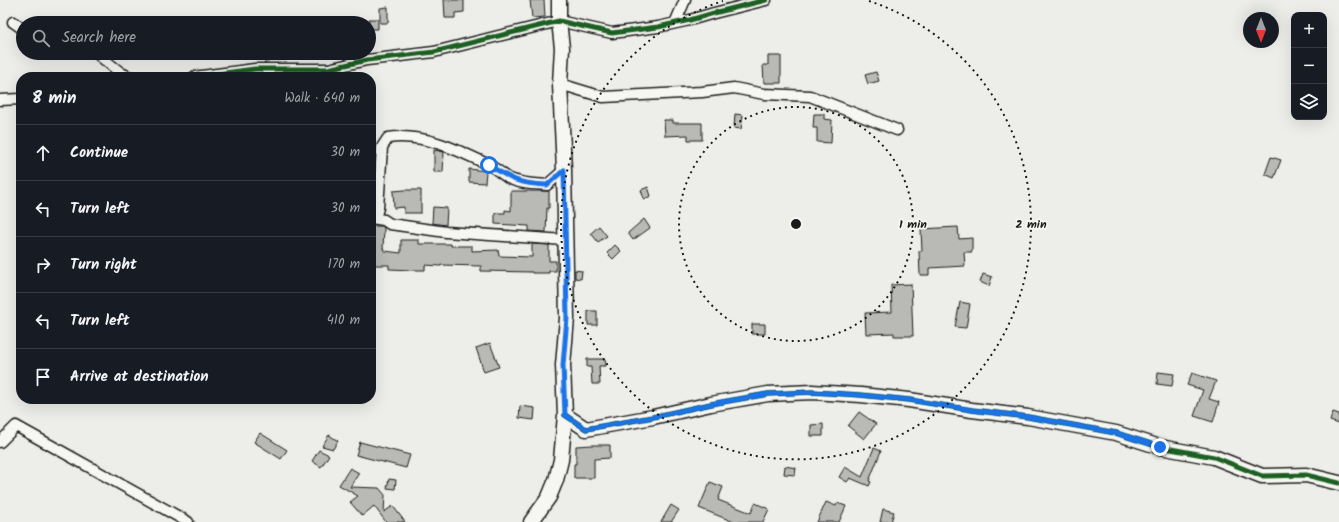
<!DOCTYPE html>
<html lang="en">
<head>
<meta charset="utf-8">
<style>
	:root { --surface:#171b24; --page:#20242c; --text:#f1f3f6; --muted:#9ea1a6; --line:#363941 }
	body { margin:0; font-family:Kalam,sans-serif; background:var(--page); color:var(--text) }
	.controls { position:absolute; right:12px; top:12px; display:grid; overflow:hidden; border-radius:8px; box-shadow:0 4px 16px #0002 }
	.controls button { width:36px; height:36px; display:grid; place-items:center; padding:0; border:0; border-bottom:1px solid var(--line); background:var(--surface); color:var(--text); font:20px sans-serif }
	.compass { position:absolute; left:1243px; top:12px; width:36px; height:36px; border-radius:50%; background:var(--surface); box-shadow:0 4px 16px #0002; rotate:180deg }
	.stop { position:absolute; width:12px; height:12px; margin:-9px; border:3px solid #1a73e8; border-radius:50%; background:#fff }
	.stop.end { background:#1a73e8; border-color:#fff; box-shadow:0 1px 4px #0008 }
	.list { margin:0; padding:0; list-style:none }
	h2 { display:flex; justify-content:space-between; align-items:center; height:52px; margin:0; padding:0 16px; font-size:17px }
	h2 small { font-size:13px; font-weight:400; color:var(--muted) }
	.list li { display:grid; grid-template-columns:26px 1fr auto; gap:12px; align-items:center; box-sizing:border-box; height:56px; padding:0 16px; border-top:1px solid var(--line) }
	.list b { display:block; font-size:15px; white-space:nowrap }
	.list em { font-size:13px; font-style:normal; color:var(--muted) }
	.icon { flex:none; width:22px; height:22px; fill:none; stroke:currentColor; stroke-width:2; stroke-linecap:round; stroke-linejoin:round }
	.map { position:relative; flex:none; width:1339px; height:522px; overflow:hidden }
	.search { position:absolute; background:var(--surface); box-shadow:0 4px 16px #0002; left:16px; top:16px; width:360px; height:44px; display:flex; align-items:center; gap:10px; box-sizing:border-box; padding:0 14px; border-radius:22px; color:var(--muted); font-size:15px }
	.panel { position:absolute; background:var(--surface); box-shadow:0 4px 16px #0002; left:16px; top:72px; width:360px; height:332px; border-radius:16px }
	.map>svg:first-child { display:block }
	.building { fill:#b9b9b6; stroke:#1c1c1c }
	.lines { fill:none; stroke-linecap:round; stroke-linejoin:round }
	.street-casing { stroke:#1c1c1c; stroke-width:13 }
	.secondary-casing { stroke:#1c1c1c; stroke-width:17 }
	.street { stroke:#f6f6f2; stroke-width:10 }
	.secondary { stroke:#f6f6f2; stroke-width:14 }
	.cycleway-casing { stroke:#f6f6f2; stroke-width:8 }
	.cycleway { stroke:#1b5e20; stroke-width:5 }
	.route { stroke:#1a73e8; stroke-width:5 }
	.ring { fill:none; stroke:#1c1c1c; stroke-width:2; stroke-dasharray:2 4 }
	.centre { fill:#1c1c1c; stroke:#f6f6f2; stroke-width:2 }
	.ring-label { font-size:12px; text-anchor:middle; font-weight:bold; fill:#1c1c1c; stroke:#f6f6f2; stroke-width:3.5; stroke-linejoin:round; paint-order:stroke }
</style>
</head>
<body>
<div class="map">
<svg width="1339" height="522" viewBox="0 0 1339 522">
	<rect width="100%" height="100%" fill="#edede9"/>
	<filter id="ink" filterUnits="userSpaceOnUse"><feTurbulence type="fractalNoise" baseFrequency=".025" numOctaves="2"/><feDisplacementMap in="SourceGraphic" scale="8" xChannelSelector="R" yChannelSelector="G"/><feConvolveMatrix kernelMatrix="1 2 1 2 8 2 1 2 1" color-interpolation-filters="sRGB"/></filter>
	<g filter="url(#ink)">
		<path class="building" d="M 444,0 L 464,0 L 464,12 L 455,13 L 455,18 L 445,18 Z
			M 530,0 L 544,0 L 545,17 L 532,18 Z
			M 388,7 L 388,23 L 380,23 L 380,8 Z
			M 369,19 L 378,19 L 378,29 L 369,29 Z
			M 768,56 L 781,56 L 781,83 L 764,83 L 763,65 L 768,65 Z
			M 876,72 L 879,81 L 868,84 L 865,75 Z
			M 735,114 L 743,115 L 741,129 L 734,128 Z
			M 814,114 L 824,114 L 824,119 L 832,120 L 831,143 L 817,142 L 817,128 L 813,128 Z
			M 664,120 L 673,120 L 673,123 L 702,123 L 702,140 L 688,140 L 688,135 L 665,136 Z
			M 434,150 L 444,152 L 443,172 L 434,172 Z
			M 1271,157 L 1281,160 L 1274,178 L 1265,174 Z
			M 469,169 L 486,171 L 485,183 L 469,182 Z
			M 648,187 L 651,196 L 644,199 L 641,190 Z
			M 405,190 L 421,190 L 421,213 L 404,213 L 404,207 L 394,208 L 393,191 Z
			M 511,191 L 549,191 L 549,208 L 547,208 L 546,232 L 529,231 L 529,226 L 495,224 L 495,213 L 505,213 L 505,210 L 511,211 Z
			M 433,207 L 447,208 L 446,225 L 432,223 Z
			M 644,219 L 650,228 L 633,240 L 628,233 Z
			M 372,226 L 382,226 L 384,228 L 383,249 L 384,249 L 384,251 L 401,253 L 401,240 L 419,240 L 419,244 L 451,244 L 451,246 L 472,246 L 472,251 L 498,250 L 499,256 L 532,257 L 532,244 L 549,245 L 549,261 L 556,261 L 556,271 L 549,271 L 549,273 L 532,273 L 532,272 L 481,271 L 481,266 L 441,265 L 441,266 L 425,265 L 425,270 L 413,270 L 389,269 L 389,265 L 371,265 Z
			M 599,226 L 607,236 L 598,242 L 591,233 Z
			M 958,227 L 959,239 L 972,238 L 972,252 L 964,252 L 965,266 L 929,268 L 929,275 L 920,275 L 919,251 L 922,251 L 921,229 Z
			M 615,245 L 621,251 L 613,259 L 607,253 Z
			M 575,270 L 582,271 L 581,279 L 575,278 Z
			M 983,274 L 992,277 L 989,286 L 980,282 Z
			M 911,284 L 913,336 L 894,336 L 894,333 L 866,334 L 865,313 L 892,312 L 891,285 Z
			M 960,302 L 970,304 L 966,328 L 955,327 Z
			M 588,311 L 597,311 L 597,325 L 588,325 Z
			M 752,324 L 765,324 L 765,334 L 752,334 Z
			M 490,343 L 499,367 L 484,372 L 476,348 Z
			M 587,359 L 605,359 L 606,366 L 599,366 L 600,384 L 592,384 L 591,367 L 587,367 Z
			M 1158,372 L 1174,374 L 1172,386 L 1157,384 Z
			M 1192,373 L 1216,381 L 1209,399 L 1219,402 L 1213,422 L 1194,416 L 1203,390 L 1187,385 Z
			M 520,406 L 535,408 L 534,420 L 519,418 Z
			M 859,412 L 876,424 L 864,439 L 848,426 Z
			M 1333,412 L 1339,414 L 1339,424 L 1330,421 Z
			M 823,424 L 823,436 L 811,436 L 811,425 Z
			M 260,433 L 287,450 L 281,459 L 254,442 Z
			M 329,435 L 338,441 L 333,449 L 322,446 Z
			M 360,442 L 410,455 L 406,468 L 356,455 Z
			M 592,445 L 610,445 L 610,458 L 594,459 L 594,478 L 574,478 L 574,464 L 576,464 L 576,446 Z
			M 874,448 L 881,451 L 869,481 L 871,482 L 869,486 L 850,478 L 847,482 L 839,477 L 845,467 L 862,477 Z
			M 319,450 L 329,455 L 321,467 L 312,461 Z
			M 785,466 L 796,468 L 795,475 L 784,474 Z
			M 350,468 L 359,473 L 350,487 L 379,488 L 385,495 L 384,512 L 393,506 L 405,522 L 386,522 L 374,506 L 362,516 L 350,502 L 358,496 L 339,485 Z
			M 389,479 L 396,480 L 395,489 L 387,488 Z
			M 710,482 L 723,487 L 718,500 L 751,513 L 755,503 L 769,509 L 763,522 L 734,522 L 699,508 Z
			M 826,502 L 836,506 L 837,503 L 846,506 L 839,522 L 817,522 Z
			M 671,505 L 679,510 L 671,522 L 661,522 Z
			M 883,509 L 894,512 L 891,522 L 880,522 Z"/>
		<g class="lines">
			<defs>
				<path id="street" d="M 13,22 L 23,29
					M 675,23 L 685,0
					M 96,53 L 121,73 L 130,77
					M 194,77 L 255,69 L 328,69 L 367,60 L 434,52 L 559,21 L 612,33 L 658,27 L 690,20 L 714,13 L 766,0
					M 560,84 L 603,97 L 702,92 L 734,88 L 764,94 L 810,96 L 897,130
					M 0,100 L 21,99
					M 371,218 L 376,215 L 378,208 L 382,147 L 388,138 C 423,133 456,149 487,164 C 495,168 501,173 508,178 C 520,184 534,184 547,185 L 564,170
					M 371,218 L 384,220 L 390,224 L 446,232 L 565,240
					M 0,442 L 16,426 L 188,522"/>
				<path id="secondary" d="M 565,415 L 586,429 L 653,417 L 711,404 L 768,394 L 812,392 L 861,395 L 909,400 L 972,410 L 1028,417 L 1116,433 L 1160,447 L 1214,457 L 1262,476 L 1306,475 L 1339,483
					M 531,522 L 549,497 L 556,480 L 561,460 L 565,415 L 563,365 L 567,318 L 564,170 L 560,84 L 562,48 L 559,21 L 559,0"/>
			</defs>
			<use href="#street" class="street-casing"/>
			<use href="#secondary" class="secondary-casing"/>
			<use href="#street" class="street"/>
			<use href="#secondary" class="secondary"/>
			<defs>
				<path id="cycleway" d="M 194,77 L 255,69 L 328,69 L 367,60 L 434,52 L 559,21 L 612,33 L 658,27 L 690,20 L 714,13 L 766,0
					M 565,415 L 586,429 L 653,417 L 711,404 L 768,394 L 812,392 L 861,395 L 909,400 L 972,410 L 1028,417 L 1116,433 L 1160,447 L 1214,457 L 1262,476 L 1306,475 L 1339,483"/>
			</defs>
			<use href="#cycleway" class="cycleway-casing"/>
			<use href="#cycleway" class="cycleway"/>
		</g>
	</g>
	<g class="lines" filter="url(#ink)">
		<path class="route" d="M 489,165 C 512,180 519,184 547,185 L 564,170 L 567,318 L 563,365 L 565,415 L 586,429 L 653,417 L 711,404 L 768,394 L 812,392 L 860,395 L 910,400 L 972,410 L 1028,417 L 1116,433 L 1160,447"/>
	</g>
	<g class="ring">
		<circle cx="796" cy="224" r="117"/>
		<path d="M869 1A235 235 0 1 1 723 1"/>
	</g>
	<circle cx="796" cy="224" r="6" class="centre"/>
	<g class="ring-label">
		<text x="913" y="228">1 min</text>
		<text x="1031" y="228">2 min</text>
	</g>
</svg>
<div class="controls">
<button>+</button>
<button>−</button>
<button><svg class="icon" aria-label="layers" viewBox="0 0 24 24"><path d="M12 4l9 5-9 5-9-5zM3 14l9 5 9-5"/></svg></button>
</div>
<svg class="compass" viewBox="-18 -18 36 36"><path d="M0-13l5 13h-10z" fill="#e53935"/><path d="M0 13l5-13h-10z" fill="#9ea1a6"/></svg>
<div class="stop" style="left:489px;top:165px"></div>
<div class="stop end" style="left:1160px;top:447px"></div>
<div class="search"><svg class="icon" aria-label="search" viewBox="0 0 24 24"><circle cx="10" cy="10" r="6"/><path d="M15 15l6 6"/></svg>Search here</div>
<section class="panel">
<h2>8 min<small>Walk · 640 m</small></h2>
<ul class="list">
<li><svg class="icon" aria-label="ahead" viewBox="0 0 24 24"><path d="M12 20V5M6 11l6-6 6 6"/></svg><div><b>Continue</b></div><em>30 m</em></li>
<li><svg class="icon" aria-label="left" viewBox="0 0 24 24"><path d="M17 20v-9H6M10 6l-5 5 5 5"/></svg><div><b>Turn left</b></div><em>30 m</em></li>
<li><svg class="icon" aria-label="right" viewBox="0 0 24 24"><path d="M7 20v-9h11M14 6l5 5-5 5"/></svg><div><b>Turn right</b></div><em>170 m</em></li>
<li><svg class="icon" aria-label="left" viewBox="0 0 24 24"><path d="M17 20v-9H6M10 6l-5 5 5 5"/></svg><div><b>Turn left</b></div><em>410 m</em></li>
<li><svg class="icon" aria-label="arrive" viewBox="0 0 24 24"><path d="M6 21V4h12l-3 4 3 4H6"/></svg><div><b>Arrive at destination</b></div></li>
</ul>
</section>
</div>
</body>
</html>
